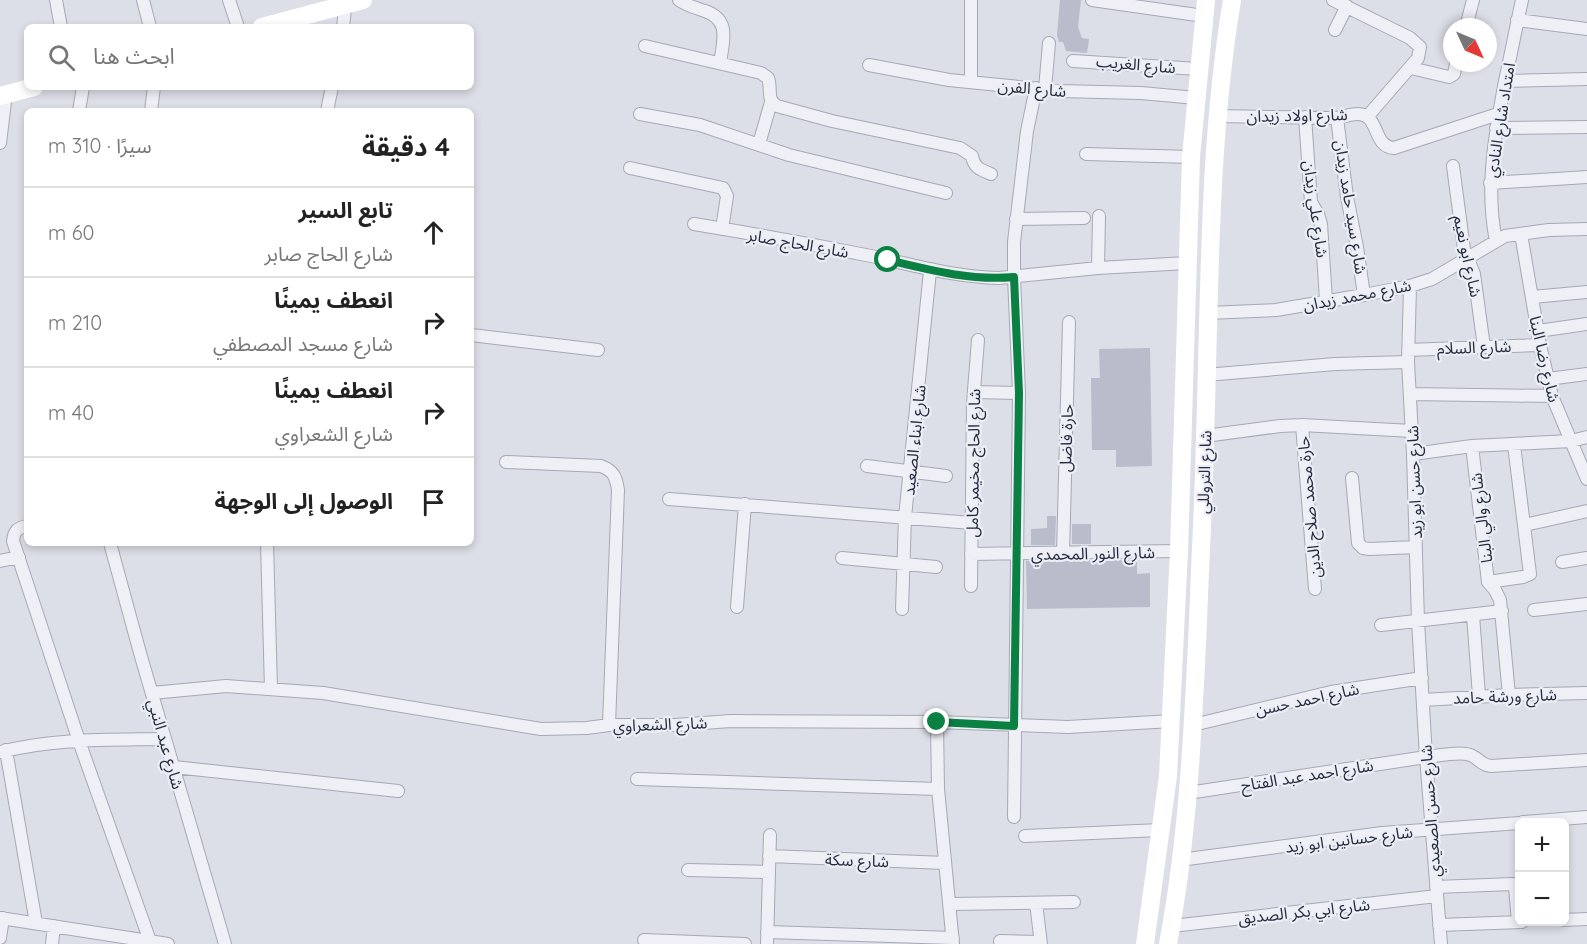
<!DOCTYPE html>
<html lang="ar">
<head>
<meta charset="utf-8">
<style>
	:root { --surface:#fff; --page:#f2f2f2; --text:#222; --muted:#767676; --line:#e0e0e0 }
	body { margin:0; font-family:Quicksand,"Noto Sans Arabic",sans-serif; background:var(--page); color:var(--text); direction:rtl }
	.controls { position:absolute; right:18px; bottom:18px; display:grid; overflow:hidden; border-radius:9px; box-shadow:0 3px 9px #0003 }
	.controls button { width:54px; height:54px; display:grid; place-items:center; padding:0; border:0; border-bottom:2px solid var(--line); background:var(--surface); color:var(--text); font:30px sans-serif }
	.compass { position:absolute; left:1443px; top:18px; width:54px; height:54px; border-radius:50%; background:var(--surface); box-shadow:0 3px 9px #0003; rotate:134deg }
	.stop { position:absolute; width:18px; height:18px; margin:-14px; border:4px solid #0b8043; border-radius:50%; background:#fff }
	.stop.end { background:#0b8043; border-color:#fff; box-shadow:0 2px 6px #0008 }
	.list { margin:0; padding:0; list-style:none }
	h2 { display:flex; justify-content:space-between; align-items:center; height:78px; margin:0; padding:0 24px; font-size:26px }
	h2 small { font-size:20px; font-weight:400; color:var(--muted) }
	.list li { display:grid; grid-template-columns:39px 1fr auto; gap:18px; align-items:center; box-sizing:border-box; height:90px; padding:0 24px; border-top:2px solid var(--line) }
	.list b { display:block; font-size:22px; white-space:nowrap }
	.list p { margin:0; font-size:20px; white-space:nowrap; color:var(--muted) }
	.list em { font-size:20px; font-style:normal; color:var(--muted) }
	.icon { flex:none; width:33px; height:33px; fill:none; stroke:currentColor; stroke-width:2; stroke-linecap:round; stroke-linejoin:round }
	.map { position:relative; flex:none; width:1587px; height:944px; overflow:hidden; direction:ltr }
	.search { position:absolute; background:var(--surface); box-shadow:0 3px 9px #0003; left:24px; top:24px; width:450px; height:66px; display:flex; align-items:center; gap:15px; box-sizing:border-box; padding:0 21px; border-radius:9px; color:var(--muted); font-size:22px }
	.panel { position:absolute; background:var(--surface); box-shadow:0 3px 9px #0003; left:24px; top:108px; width:450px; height:438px; border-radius:9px; direction:rtl }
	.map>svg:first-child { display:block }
	.building { fill:#b9bccb }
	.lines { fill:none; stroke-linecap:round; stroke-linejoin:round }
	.street-casing { stroke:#a5a9b5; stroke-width:14 }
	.street { stroke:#eff0f6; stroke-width:12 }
	.secondary { stroke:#fff; stroke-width:18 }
	.route { stroke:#0b8043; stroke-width:8 }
	.labels { text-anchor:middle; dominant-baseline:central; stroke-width:4.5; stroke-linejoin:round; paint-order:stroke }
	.street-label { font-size:16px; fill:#252a3f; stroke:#eceef5 }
</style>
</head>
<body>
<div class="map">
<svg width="1587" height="944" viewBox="0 0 1587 944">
	<rect width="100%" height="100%" fill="#dcdfe7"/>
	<path class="building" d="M 1060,0 L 1081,0 L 1078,27 L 1082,38 L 1089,39 L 1087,53 L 1066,51 L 1063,42 L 1059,42 L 1057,35 Z
		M 1150,348 L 1152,466 L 1116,467 L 1116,450 L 1092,450 L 1091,378 L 1100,378 L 1099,349 Z
		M 1047,516 L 1056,516 L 1055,545 L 1031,545 L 1031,529 L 1047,528 Z
		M 1072,524 L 1091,524 L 1091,544 L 1072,544 Z
		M 1137,560 L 1137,574 L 1150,573 L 1150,607 L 1027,609 L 1026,561 Z"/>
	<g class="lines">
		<defs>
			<path id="street" d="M 56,0 L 61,27
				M 143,0 L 150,27
				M 229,0 L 238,27
				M 679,0 C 687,6 696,8 705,11 C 731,20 723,41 720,63
				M 971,0 L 971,82
				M 1092,0 L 1204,16
				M 1333,0 L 1410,38 L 1420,47 L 1418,58 L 1367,117
				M 1517,20 L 1587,29
				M 343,27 L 346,0
				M 1466,27 L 1473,0
				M 1335,30 L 1347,6
				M 645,46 L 761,73 L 768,78 C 772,88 766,100 777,106 L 832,121 L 960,148 L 972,156 C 974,168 981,170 991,174
				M 1073,61 L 1198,69
				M 869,65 L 949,80 L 1059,91 L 1141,93 L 1196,98
				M 1411,68 L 1449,77 L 1454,74 L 1456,63
				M 1505,81 L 1587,79
				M 1045,89 L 1049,43
				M 79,111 L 83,87
				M 151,111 L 154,87
				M 327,111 L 332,87
				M 640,114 L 700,125 L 789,155 L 946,193
				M 1217,116 L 1337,118 C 1343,117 1350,114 1357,114 C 1380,113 1372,147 1394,148 L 1498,114
				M 1305,117 L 1311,202 L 1318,214 L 1321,224 L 1326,300
				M 1337,118 L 1347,197 L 1357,247 L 1364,295
				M 1496,128 L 1587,127
				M 0,143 L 6,94
				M 759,144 L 771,102
				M 1086,154 L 1191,157
				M 1453,166 L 1464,249 L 1474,274 L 1484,347
				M 630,168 L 723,188 L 727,196 L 722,229
				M 1490,183 L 1587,177
				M 1016,219 L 1084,218
				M 694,224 C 755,234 816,245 876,257 C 917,266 956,277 999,278 L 1098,268 L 1187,263
				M 1521,234 L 1540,345 L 1552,396 L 1587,479
				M 1496,241 C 1485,187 1495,134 1505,81 C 1511,54 1516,27 1522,0
				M 1098,268 L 1099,216
				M 1410,286 L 1408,362 L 1413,454 L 1418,621 L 1426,757 L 1441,944
				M 1532,297 L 1587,292
				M 1208,313 L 1276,310 L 1364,295 L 1410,286 L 1432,279 L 1505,236 L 1549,230 L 1587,229
				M 1538,331 L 1587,324
				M 471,335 L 598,350
				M 1408,350 L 1540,345
				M 1206,375 L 1335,364 L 1408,362
				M 1548,379 L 1587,374
				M 974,392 L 1019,393
				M 1410,394 L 1552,396
				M 1302,425 L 1315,589
				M 1205,436 L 1280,426 L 1302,425 L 1412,431
				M 1472,446 L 1488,582 L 1495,590 L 1500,600 L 1509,695
				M 1413,454 L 1472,446 L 1571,441 L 1587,437
				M 506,462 L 601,466 C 614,471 616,477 618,490 L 609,725
				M 867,466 L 946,476
				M 1352,478 L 1358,543 L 1363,548 L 1370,549 L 1416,547
				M 669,499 L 972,523
				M 1525,525 L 1587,511
				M 27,526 C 17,528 14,531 13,541 L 79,741 L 150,941
				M 110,543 L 140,653 L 225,944
				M 267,543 L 271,689
				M 971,554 L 1179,551
				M 1063,554 L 1069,322
				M 842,558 L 936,567
				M 0,561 L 19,557
				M 1562,562 L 1587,558
				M 1488,582 L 1523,577 L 1530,574 L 1514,445
				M 971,586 L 973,403 L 978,340
				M 737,607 L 745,504
				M 902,609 L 905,517 L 930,271
				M 1534,610 L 1587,604
				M 1473,615 L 1479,696
				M 1381,625 L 1502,611
				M 152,693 L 226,686 L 323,693 L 541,729 L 587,728 L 609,725 L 675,725 L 731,721 L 937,722 L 1068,727 L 1172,721
				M 1423,700 L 1509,695 L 1587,693
				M 937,722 L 938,789 L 953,944
				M 1193,725 L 1331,692 L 1422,678
				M 6,750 L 36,923
				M 0,752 C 54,738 110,740 165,739
				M 174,767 L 398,791
				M 637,779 L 938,789
				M 1188,793 L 1426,757 C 1437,756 1460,751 1470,755 C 1478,757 1480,765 1491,766 L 1587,760
				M 1014,817 L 1019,393 L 1014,277 L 1014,242 L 1027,131 L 1036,88
				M 1523,822 L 1587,817
				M 1025,836 L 1160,830
				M 769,856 L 945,863
				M 1180,860 L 1382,833 L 1520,823
				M 688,870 L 769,872
				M 1436,887 L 1513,884 L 1515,887 L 1518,922
				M 1036,903 L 1041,944
				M 950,904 L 1074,902
				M 0,918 L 168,944
				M 1564,920 L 1587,919
				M 1439,925 L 1522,922
				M 1172,926 L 1437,896
				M 767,932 L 953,938
				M 0,938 L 3,918
				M 644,940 L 745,944
				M 1000,941 L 1040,942
				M 52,944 L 54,926
				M 767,944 L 770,835"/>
		</defs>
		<use href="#street" class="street-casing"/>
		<use href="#street" class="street"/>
		<path class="secondary" d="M 262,27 L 363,0
			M 0,96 L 34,87
			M 1145,944 L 1168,776 L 1179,551 L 1191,157 L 1206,0
			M 1168,944 C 1188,838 1193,730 1198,622 C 1200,560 1204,498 1205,437 C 1210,290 1208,145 1232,0"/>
	</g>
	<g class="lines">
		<path class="route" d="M 888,260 C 929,270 971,281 1014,277 L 1019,393 L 1014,726 L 937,722"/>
	</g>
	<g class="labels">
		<g class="street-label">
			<text transform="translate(1136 64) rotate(5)">شارع الغريب</text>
			<text transform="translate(1032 88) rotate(5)">شارع الفرن</text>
			<text transform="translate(1297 115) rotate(-1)">شارع اولاد زيدان</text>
			<text transform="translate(1500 120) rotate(-81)">امتداد شارع النادي</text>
			<text transform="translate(1351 207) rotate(81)">شارع سيد حامد زيدان</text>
			<text transform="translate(1316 209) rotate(82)">شارع علي زيدان</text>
			<text transform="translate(798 243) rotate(10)">شارع الحاج صابر</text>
			<text transform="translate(1468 256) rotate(78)">شارع ابو نعيم</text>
			<text transform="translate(1357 295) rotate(-11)">شارع محمد زيدان</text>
			<text transform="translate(1474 347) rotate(-2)">شارع السلام</text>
			<text transform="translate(1545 359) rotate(77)">شارع رضا البنا</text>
			<text transform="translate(1066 438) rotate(-88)">حارة فاضل</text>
			<text transform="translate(914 440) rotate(-84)">شارع ابناء الصعيد</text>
			<text transform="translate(973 463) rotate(-89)">شارع الحاج مخيمر كامل</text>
			<text transform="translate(1204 472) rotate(-88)">شارع التروللي</text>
			<text transform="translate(1414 482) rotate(-92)">شارع حسن ابو زيد</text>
			<text transform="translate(1309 507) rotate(-95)">حارة محمد صلاح الدين</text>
			<text transform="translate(1481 518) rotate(-97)">شارع والي البنا</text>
			<text transform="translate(1093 553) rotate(-1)">شارع النور المحمدي</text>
			<text transform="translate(1505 696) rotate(-2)">شارع ورشة حامد</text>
			<text transform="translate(1307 699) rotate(-12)">شارع احمد حسن</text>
			<text transform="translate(660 724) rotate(-2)">شارع الشعراوي</text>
			<text transform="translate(166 744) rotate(74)">شارع عبد النبي</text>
			<text transform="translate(1307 775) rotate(-9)">شارع احمد عبد الفتاح</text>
			<text transform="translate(1430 811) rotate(-94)">شارع حسن الصعيدي</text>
			<text transform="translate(1349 839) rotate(-7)">شارع حسانين ابو زيد</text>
			<text transform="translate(857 860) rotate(2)">شارع سكة</text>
			<text transform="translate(1304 911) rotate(-6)">شارع ابي بكر الصديق</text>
		</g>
	</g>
</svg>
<div class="controls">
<button>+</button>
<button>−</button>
</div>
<svg class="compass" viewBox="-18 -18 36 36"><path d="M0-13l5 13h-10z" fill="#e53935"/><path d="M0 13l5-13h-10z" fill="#767676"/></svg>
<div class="stop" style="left:888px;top:260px"></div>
<div class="stop end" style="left:937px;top:722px"></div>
<div class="search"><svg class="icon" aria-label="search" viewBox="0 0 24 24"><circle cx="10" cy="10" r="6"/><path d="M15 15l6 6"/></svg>ابحث هنا</div>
<section class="panel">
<h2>4 دقيقة<small>سيرًا · 310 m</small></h2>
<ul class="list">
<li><svg class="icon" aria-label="ahead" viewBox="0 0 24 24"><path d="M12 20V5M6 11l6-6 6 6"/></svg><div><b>تابع السير</b><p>شارع الحاج صابر</p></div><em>60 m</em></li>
<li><svg class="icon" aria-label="right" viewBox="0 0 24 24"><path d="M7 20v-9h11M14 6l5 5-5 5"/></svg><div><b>انعطف يمينًا</b><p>شارع مسجد المصطفي</p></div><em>210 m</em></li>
<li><svg class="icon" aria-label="right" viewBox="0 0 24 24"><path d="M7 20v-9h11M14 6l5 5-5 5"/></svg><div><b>انعطف يمينًا</b><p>شارع الشعراوي</p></div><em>40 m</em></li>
<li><svg class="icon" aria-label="arrive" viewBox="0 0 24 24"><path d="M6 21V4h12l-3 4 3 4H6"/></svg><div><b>الوصول إلى الوجهة</b></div></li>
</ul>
</section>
</div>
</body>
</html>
